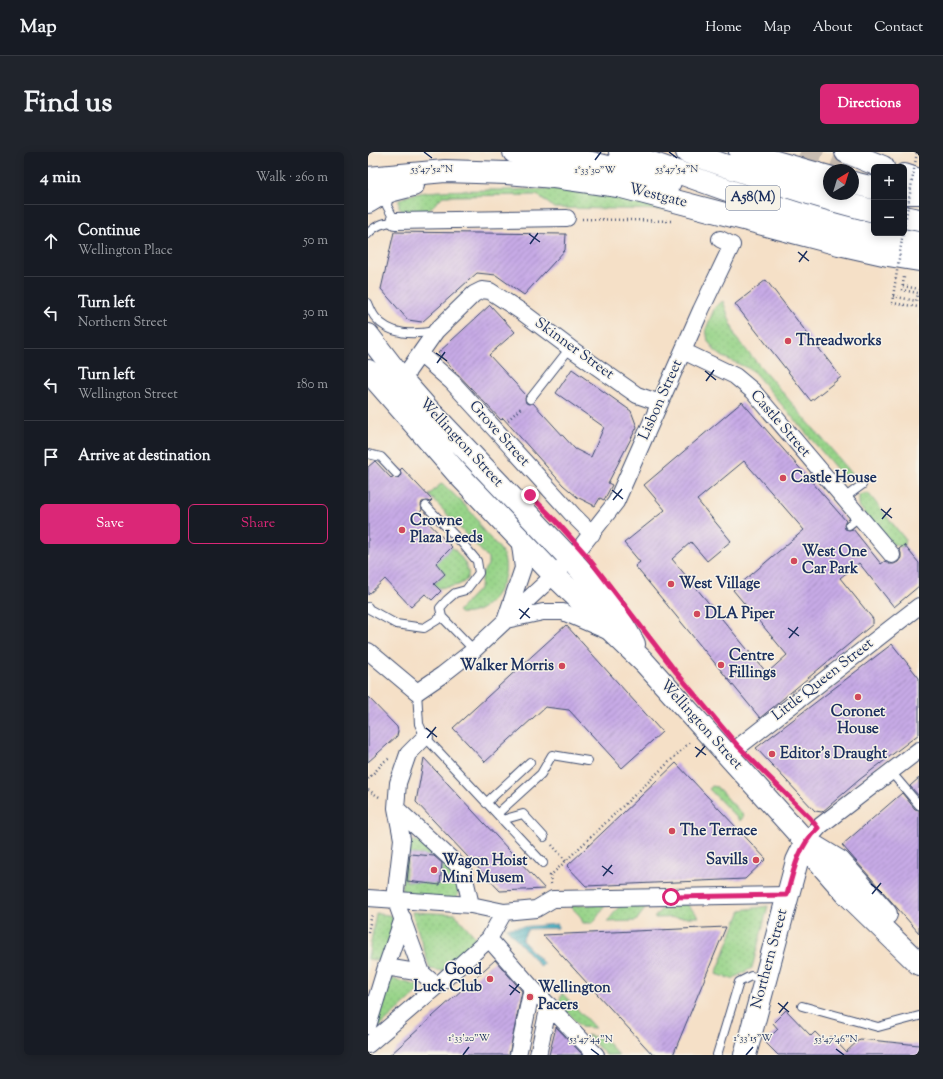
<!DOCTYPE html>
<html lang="en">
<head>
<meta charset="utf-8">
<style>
	:root { --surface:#171b24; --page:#20242c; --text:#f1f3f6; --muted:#9ea1a6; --line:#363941; --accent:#db2777 }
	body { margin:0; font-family:"Sorts Mill Goudy",serif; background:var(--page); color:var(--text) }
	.controls { position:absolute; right:12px; top:12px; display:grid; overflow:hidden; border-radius:6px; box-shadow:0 2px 10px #0003 }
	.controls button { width:36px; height:36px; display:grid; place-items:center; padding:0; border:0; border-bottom:1px solid var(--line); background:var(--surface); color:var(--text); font:20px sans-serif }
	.compass { position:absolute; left:455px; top:12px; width:36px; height:36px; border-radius:50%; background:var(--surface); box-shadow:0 2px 10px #0003; rotate:38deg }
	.stop { position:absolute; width:12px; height:12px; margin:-9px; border:3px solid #db2777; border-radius:50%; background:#fff }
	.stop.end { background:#db2777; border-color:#fff; box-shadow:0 1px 4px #0008 }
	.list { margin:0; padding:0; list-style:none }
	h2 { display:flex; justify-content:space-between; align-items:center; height:52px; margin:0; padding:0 16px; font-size:17px }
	h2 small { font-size:13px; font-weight:400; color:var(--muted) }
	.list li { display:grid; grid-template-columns:26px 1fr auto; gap:12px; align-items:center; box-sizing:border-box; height:72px; padding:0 16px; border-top:1px solid var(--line) }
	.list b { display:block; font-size:15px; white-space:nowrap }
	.list p { margin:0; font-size:13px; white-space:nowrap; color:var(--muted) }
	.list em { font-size:13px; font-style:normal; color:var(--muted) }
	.actions { display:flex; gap:8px; padding:12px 16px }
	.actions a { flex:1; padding:9px 0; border:1px solid var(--accent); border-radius:6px; text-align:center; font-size:14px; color:var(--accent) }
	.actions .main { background:var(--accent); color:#fff }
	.icon { flex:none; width:22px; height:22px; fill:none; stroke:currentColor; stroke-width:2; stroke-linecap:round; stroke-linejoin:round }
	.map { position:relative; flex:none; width:551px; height:903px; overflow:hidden; border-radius:6px }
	header { display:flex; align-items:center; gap:24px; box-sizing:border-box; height:56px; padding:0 20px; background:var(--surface); border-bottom:1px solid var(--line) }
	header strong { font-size:19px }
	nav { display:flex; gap:22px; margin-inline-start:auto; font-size:14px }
	.intro { display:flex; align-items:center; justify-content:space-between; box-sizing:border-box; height:96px; padding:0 24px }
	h1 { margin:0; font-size:28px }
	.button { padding:10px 18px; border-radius:6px; background:var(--accent); color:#fff; font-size:14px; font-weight:700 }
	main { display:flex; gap:24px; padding:0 24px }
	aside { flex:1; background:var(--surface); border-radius:6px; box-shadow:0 2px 10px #0003 }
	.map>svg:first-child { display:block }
	.grass { fill:url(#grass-dots); stroke:#5a8274; fill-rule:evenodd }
	.water { fill:url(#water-rules); stroke:#2d6e8e }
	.building { fill:url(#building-hatch); fill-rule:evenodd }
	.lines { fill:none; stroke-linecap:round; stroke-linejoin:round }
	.highway-tunnel { stroke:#c9bdb2; stroke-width:22; stroke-dasharray:22 11; stroke-linecap:butt }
	.lane-casing { stroke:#3c4a6e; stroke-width:10 }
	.street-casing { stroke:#3c4a6e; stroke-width:18 }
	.secondary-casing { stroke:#3c4a6e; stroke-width:24 }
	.highway-casing { stroke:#3c4a6e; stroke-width:24 }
	.path { stroke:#3c4a6e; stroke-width:2.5; stroke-dasharray:1 3; stroke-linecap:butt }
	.lane { stroke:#fff; stroke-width:8 }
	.street { stroke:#fff; stroke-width:16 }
	.secondary { stroke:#fff; stroke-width:22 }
	.highway { stroke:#fff; stroke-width:22 }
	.path-bridge { stroke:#3c4a6e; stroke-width:2.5; stroke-dasharray:1 3; stroke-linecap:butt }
	.route { stroke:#db2777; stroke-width:5 }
	.ticks { fill:none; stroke:#1b2f5e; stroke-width:1.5 }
	.poi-dot { fill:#d1495b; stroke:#f7f3e8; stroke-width:1.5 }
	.labels { text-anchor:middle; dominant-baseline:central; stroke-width:3; stroke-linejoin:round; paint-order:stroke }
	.shield { fill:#f7f3e8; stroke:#5d6a87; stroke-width:1 }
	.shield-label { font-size:14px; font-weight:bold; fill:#1b2f5e }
	.street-label { font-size:15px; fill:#1b2f5e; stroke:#f7f3e8 }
	.poi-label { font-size:15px; font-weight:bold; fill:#1b2f5e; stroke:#f7f3e8; text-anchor:start }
	.ticks-label { font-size:10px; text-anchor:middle; fill:#1b2f5e; stroke:#f7f3e8; stroke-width:3; stroke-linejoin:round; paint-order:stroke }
</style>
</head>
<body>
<header>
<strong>Map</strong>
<nav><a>Home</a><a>Map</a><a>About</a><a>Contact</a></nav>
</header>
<div class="intro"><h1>Find us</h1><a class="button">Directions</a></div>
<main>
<aside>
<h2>4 min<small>Walk · 260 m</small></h2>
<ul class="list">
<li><svg class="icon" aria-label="ahead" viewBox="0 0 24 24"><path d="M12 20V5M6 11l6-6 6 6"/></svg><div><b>Continue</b><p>Wellington Place</p></div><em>50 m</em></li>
<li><svg class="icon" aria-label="left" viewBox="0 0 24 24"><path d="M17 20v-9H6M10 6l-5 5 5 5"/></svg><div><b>Turn left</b><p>Northern Street</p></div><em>30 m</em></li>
<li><svg class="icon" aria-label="left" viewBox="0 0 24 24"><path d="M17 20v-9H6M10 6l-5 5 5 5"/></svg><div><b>Turn left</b><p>Wellington Street</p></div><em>180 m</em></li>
<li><svg class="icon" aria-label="arrive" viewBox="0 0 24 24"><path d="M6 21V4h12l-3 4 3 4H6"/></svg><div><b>Arrive at destination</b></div></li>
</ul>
<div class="actions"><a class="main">Save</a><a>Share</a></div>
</aside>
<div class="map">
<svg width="551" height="903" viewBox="0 0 551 903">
	<defs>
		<pattern id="grass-dots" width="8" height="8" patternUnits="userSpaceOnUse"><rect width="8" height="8" fill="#98d489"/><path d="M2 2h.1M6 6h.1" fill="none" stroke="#82b679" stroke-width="1.8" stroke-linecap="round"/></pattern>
		<pattern id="water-rules" width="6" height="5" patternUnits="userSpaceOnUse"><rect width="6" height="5" fill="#3facbd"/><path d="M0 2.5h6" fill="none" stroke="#348c9d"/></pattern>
		<pattern id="building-hatch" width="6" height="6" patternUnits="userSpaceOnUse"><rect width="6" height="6" fill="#c7aae6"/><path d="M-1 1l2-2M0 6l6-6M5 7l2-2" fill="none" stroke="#a18bbe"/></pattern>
	</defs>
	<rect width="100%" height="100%" fill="#f7f3e8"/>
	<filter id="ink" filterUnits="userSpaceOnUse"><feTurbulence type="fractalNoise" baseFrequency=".025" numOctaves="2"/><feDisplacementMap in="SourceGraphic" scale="8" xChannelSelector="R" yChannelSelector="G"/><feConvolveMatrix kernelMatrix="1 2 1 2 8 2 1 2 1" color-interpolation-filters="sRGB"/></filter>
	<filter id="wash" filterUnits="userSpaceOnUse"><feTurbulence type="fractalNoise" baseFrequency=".012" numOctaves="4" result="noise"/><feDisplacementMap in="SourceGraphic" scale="16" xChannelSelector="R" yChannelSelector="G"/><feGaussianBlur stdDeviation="0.9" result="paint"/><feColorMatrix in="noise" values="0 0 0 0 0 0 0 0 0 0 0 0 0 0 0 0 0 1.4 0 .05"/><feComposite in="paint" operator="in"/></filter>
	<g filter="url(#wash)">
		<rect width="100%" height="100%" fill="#f5e0c7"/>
		<path class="grass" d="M 207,36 L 265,46 L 309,58 L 186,56 L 170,43 L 75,44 L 57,62 L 37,62 L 31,55 L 31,48 C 48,36 100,39 121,38 C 150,38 178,37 207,36 Z
			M 355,149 L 368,186 L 487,325 L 474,323 L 384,218 L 355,205 L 347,199 L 340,189 L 338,177 L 347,155 Z
			M 74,331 C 84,341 102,357 110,369 C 111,371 112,374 114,377 C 119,384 127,390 132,397 C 143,413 136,435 124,448 C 115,457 105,463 92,461 L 90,459 L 112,436 L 114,421 L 120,413 L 120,406 L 61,343 Z
			M 500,341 L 537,387 L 536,393 L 534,395 L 521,391 L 491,354 L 491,343 Z
			M 84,395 C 93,405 112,425 90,433 C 84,435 77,435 71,436 L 66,432 L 77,422 L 68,411 Z
			M 344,634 L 349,635 L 375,663 L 374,667 L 372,669 L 341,637 Z
			M 44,689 L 60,690 L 92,720 L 89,749 L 33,742 L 38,694 ZM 40,702 L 75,705 L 72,732 L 37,729 Z
			M 316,749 L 331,765 L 286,766 L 299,750 Z
			M 282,750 L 268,769 L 239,770 L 254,751 Z
			M 238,752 L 225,771 L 215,771 L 212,764 L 202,754 Z
			M 400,754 L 384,816 L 364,827 L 348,822 L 373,758 Z
			M 44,760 L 87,762 L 111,789 L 76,819 L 62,817 Z
			M 8,761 L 25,764 L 25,775 L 15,809 L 0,807 Z
			M 21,826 L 55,835 L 3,883 Z
			M 194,841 L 227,876 L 213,875 L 191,851 Z
			M 219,883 L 236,887 L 251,903 L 238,903 Z"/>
		<path class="water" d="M 190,772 L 190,776 L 160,777 L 154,788 L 176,812 L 173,815 L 138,776 Z"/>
		<g id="blocks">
			<path class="building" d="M 26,80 L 198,82 L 197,98 L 156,143 L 128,123 L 109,121 L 54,170 L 40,168 L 13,137 Z
				M 398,128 L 473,225 L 443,249 L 367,152 Z
				M 122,153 L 147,180 L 121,203 L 158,243 L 157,247 L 158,251 L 162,252 L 165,251 L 207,297 L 223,305 L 236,275 L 188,241 L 204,217 L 263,259 L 269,275 L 240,331 L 244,333 L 236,348 L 232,346 L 227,354 L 209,345 L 195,333 L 135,266 L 133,268 L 70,201 Z
				M 374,250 L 478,369 L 476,373 L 477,377 L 481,378 L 485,377 L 513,412 L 517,409 L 521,412 L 526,412 L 530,410 L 533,406 L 533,401 L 531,397 L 536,393 L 551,411 L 551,434 L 526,455 L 491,411 L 472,426 L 505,467 L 505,472 L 392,566 L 267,414 L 272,410 L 256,391 L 297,358 L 276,333 ZM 376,309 L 436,378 L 365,438 L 419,503 L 399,521 L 304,407 L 323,390 L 339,409 L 363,389 L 329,348 Z
				M 7,309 L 23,326 L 24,325 L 29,326 L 32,325 L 33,322 L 32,318 L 34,316 L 64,348 L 62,350 L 59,349 L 54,350 L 53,353 L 54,358 L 51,361 L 84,395 L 68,411 L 77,422 L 66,432 L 73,439 L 64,448 L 57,442 L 43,455 L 17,427 L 0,443 L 0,315 Z
				M 198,473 L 294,580 L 254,616 L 201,558 L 177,555 L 117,610 L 85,576 Z
				M 524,492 L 551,526 L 551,582 L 491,628 L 454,660 L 447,659 L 388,596 Z
				M 0,545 L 29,575 L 30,579 L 29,584 L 0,610 Z
				M 56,606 L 177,737 L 132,739 L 48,650 Z
				M 308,611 L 398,707 L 377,727 L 218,734 L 199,714 Z
				M 551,626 L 551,644 L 542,634 Z
				M 534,641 L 547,657 L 551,658 L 551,781 L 474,693 Z
				M 42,702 L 66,704 L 74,711 L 72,733 L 39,729 Z
				M 358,775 L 305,903 L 285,903 L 175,783 Z
				M 127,808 L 154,839 L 141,903 L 22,903 Z
				M 418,858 L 443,884 L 447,880 L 457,890 L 463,884 L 478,900 L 492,887 L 551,893 L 551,903 L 410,903 L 397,890 L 410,877 L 405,871 Z
				M 188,875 L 215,903 L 181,903 Z"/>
		</g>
	</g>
	<g filter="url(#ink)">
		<use href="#blocks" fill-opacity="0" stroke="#3c4a6e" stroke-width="1"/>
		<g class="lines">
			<path class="highway-tunnel" d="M 432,0 L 475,18"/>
			<defs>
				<path id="lane" d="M 0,82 C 7,73 16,71 27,69 L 19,54 L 21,41
					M 0,151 C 2,156 4,161 7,165 C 22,184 46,183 67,179
					M 162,247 L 202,196
					M 0,302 L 13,305 L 28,321
					M 476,346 L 494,333
					M 58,354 L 94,391 L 109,409 L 111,421 L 98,438 L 87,441 L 79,448 L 72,456 L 74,465 L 106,498
					M 481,373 L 491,365
					M 0,455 L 1,457 L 28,472 L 56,476 L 74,465
					M 49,540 L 51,572 L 57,585 L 175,711
					M 523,620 L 551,653
					M 118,651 L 162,610
					M 129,662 L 173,622 L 184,603 L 220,609
					M 134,668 L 155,662 L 176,685
					M 434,854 L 510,875 L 551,864
					M 349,903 L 371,830 L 383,824 L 396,827"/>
				<path id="street" d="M 27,69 L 199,66
					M 315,199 L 367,224 L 385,239 L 524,403
					M 52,202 L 84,230 L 205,363 L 224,382
					M 36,230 L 40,219 L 68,179 L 106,142 L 114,138 L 122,139 L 154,160 L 202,196 L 269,243 L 292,251
					M 138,466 L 155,416 L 151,386
					M 138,468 L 175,460 L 195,460 L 239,479
					M 0,499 L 49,540 L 74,523 L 106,498 L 186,423 L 212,396 L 248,350 L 333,158 L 364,93 L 352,87
					M 360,603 L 551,454
					M 28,656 L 95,718 L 103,753
					M 438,690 L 452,674 L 551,598
					M 0,746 L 103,753 L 136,760 L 168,757 L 185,747 L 419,743
					M 121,787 L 164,836 L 228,903
					M 18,815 L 54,821
					M 69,834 L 121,787 L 136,760
					M 0,874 L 18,815 L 35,766
					M 0,893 L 69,834 L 54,821 L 27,747 L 34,687 L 28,656 L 30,631 L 40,602 L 57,585
					M 150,903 L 164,836
					M 170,903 L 181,853"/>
				<path id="secondary" d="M 478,0 L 515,15
					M 536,23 L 551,28
					M 0,26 L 77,19 L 139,21 L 186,25 L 250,34 L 471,92 L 520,103 L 551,108
					M 0,50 C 14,40 28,37 45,33
					M 0,183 L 36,230 L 58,255 L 226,432 L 247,458 L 266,492
					M 0,219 L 90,322 L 186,423 L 276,510 L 438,690 L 449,708 L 478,741 L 551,812
					M 444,693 L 472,710 L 518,762
					M 377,903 L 429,709 L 438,690"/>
				<path id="highway" d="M 146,0 L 211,8 L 302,30
					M 252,0 C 350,33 448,75 551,91
					M 319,0 C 381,22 442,44 506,59
					M 372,0 L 461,25
					M 485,31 L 506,36
					M 536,41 L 551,41
					M 536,65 L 551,68"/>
			</defs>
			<use href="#lane" class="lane-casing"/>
			<use href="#street" class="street-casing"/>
			<use href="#secondary" class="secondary-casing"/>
			<use href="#highway" class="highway-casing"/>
			<path class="path" d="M 548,0 L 549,0
				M 214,67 L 303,69
				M 535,134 L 551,137
				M 525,144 L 548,149 L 550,141 L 534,138 L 536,125
				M 524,151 L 551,155
				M 140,268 L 154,255
				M 0,627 L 17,609 L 22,606
				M 0,638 L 13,646
				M 184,693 L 198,709
				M 183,732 L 182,724 L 323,589
				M 0,780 L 4,762"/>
			<use href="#lane" class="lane"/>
			<use href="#street" class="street"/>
			<use href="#secondary" class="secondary"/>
			<use href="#highway" class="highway"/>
			<path class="path-bridge" d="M 536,77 L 549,0
				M 524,151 L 535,81"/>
		</g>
	</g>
	<g class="lines" filter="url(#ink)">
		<path class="route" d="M 162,343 L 189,370 L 218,403 L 308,520 L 370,594 L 442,666 L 450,676 C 431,693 425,719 419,743 L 303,745"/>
	</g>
	<path class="ticks" d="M 56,0 L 64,6M 301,0 L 309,6M 227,8 L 233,0M 161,82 L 172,90M 162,92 L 170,81M 430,100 L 441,109M 431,110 L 439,99M 68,201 L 79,209M 69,211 L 77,200M 337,219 L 348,228M 338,229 L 346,218M 244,338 L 255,347M 245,348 L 254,337M 513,357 L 524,366M 514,367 L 523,356M 151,457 L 162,466M 152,467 L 161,456M 420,476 L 431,484M 421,486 L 430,475M 58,576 L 69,585M 59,586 L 68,575M 327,595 L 338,603M 328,605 L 337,594M 234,714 L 245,722M 235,724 L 244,713M 503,732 L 514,741M 504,742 L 513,731M 141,833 L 152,841M 142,843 L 151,832M 410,851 L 421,860M 411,861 L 420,850M 223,897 L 231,903M 468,897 L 476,903M 95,903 L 101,895M 378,903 L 385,895"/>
	<g class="poi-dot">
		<circle cx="420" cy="189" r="4"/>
		<circle cx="415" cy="326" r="4"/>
		<circle cx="34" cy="378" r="4"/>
		<circle cx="426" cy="409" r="4"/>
		<circle cx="303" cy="432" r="4"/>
		<circle cx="329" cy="462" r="4"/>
		<circle cx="353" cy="513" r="4"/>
		<circle cx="194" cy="514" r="4"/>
		<circle cx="490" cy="545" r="4"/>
		<circle cx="404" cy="602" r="4"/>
		<circle cx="304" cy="679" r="4"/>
		<circle cx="388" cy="708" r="4"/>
		<circle cx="66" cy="718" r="4"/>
		<circle cx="122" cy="827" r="4"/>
		<circle cx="162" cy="845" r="4"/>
	</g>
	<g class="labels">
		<rect class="shield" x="358" y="34" width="54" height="24" rx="3"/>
		<g class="shield-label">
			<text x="385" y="46">A58(M)</text>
		</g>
		<g class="street-label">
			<text transform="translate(290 44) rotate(14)">Westgate</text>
			<text transform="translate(206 197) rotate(36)">Skinner Street</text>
			<text transform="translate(293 248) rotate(-66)">Lisbon Street</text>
			<text transform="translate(412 272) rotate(49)">Castle Street</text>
			<text transform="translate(131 282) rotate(48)">Grove Street</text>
			<text transform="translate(93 291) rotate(47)">Wellington Street</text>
			<text transform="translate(455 528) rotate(-38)">Little Queen Street</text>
			<text transform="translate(333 573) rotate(48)">Wellington Street</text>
			<text transform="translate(402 807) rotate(-75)">Northern Street</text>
		</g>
		<g class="poi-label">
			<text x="428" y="189">Threadworks</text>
			<text x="423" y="326">Castle House</text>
			<text x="42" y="369">Crowne<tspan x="42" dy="17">Plaza Leeds</tspan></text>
			<text x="434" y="400">West One<tspan x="434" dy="17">Car Park</tspan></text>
			<text x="311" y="432">West Village</text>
			<text x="337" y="462">DLA Piper</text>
			<text x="361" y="504">Centre<tspan x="361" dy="17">Fillings</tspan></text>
			<text x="186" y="514" text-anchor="end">Walker Morris</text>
			<text x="490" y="560" text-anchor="middle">Coronet<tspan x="490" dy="17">House</tspan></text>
			<text x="412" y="602">Editor's Draught</text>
			<text x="312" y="679">The Terrace</text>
			<text x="380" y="708" text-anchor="end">Savills</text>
			<text x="74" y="709">Wagon Hoist<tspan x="74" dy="17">Mini Musem</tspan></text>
			<text x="114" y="818" text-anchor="end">Good<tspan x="114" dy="17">Luck Club</tspan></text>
			<text x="170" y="836">Wellington<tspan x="170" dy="17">Pacers</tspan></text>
		</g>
	</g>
	<g class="ticks-label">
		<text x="64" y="20">53°47'52"N</text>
		<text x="309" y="20">53°47'54"N</text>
		<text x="227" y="21">1°33'30"W</text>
		<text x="101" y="889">1°33'20"W</text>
		<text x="385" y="889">1°33'15"W</text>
		<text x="223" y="890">53°47'44"N</text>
		<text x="468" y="890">53°47'46"N</text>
	</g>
</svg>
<div class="controls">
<button>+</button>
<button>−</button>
</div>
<svg class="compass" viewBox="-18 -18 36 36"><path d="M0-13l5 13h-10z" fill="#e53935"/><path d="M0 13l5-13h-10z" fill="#9ea1a6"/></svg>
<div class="stop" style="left:303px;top:745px"></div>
<div class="stop end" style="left:162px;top:343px"></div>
</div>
</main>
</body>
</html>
